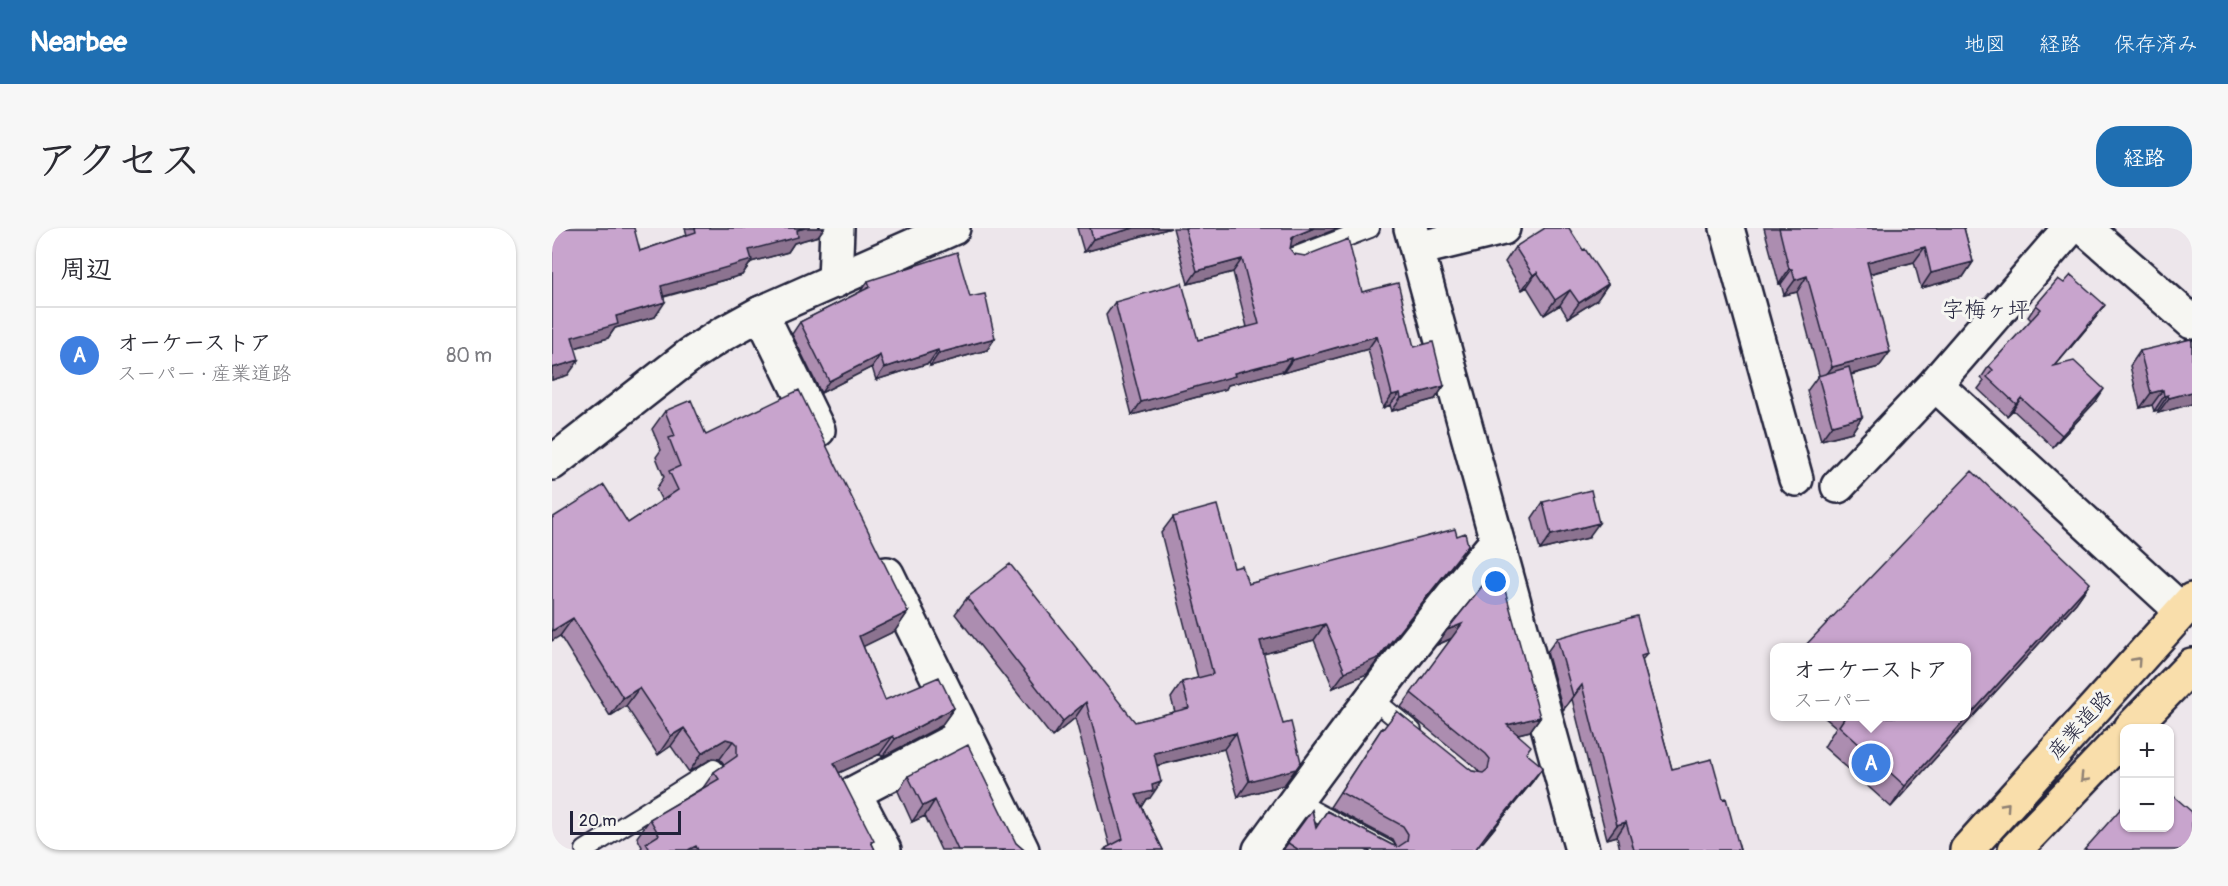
<!DOCTYPE html>
<html lang="ja">
<head>
<meta charset="utf-8">
<style>
	:root { --surface:#fff; --page:#f7f7f7; --text:#2b2b33; --muted:#7c7c81; --line:#e1e1e2; --accent:#1f6fb2 }
	body { margin:0; font-family:Pangolin,"Klee One",sans-serif; background:var(--page); color:var(--text) }
	.controls { position:absolute; right:18px; bottom:18px; display:grid; overflow:hidden; border-radius:12px; box-shadow:0 2px 4px #0004 }
	.controls button { width:54px; height:54px; display:grid; place-items:center; padding:0; border:0; border-bottom:2px solid var(--line); background:var(--surface); color:var(--text); font:30px sans-serif }
	.scale { position:absolute; left:18px; bottom:15px; width:111px; box-sizing:border-box; padding-left:6px; border:3px solid #22223b; border-top:0; font-size:16px; line-height:21px; white-space:nowrap; color:#22223b; -webkit-text-stroke:4px #f6f6f2; paint-order:stroke }
	.you { position:absolute; left:944px; top:354px; width:21px; height:21px; margin:-15px; border:4px solid #fff; border-radius:50%; background:#1a73e8; box-shadow:0 0 0 9px #1a73e833 }
	.badge { display:grid; place-items:center; width:39px; height:39px; border-radius:50%; background:var(--accent); color:#fff; font-size:20px; font-weight:700 }
	.pin { position:absolute; translate:-50% -50%; border:3px solid #fff; box-shadow:0 2px 6px #0006 }
	.popup { position:absolute; left:1218px; top:415px; width:201px; height:78px; box-sizing:border-box; display:grid; place-content:center; border-radius:12px; background:var(--surface); filter:drop-shadow(0 2px 4px #0005); font-size:20px; white-space:nowrap; color:var(--muted) }
	.popup b { font-size:22px; color:var(--text) }
	.popup::after { content:''; position:absolute; left:50%; top:100%; margin-left:-12px; border:12px solid transparent; border-top-color:var(--surface) }
	.list { margin:0; padding:0; list-style:none }
	h2 { display:flex; justify-content:space-between; align-items:center; height:78px; margin:0; padding:0 24px; font-size:26px }
	h2 small { font-size:20px; font-weight:400; color:var(--muted) }
	.list li { display:grid; grid-template-columns:39px 1fr auto; gap:18px; align-items:center; box-sizing:border-box; height:96px; padding:0 24px; border-top:2px solid var(--line) }
	.list b { display:block; font-size:22px; white-space:nowrap }
	.list p { margin:0; font-size:20px; white-space:nowrap; color:var(--muted) }
	.list em { font-size:20px; font-style:normal; color:var(--muted) }
	.map { position:relative; flex:none; width:1640px; height:622px; overflow:hidden; border-radius:24px }
	header { display:flex; align-items:center; gap:36px; box-sizing:border-box; height:84px; padding:0 30px; background:var(--accent); color:#fff }
	header strong { font-size:28px }
	nav { display:flex; gap:33px; margin-inline-start:auto; font-size:21px }
	.intro { display:flex; align-items:center; justify-content:space-between; box-sizing:border-box; height:144px; padding:0 36px }
	h1 { margin:0; font-size:42px }
	.button { padding:15px 27px; border-radius:24px; background:var(--accent); color:#fff; font-size:21px; font-weight:700 }
	main { display:flex; gap:36px; padding:0 36px }
	aside { flex:1; background:var(--surface); border-radius:24px; box-shadow:0 2px 4px #0004 }
	.map>svg:first-child { display:block }
	.lines { fill:none; stroke-linecap:round; stroke-linejoin:round }
	.service-casing { stroke:#22223b; stroke-width:22 }
	.minor-casing { stroke:#22223b; stroke-width:38 }
	.tertiary-casing { stroke:#22223b; stroke-width:38 }
	.primary-casing { stroke:#22223b; stroke-width:38 }
	.service { stroke:#f6f6f2; stroke-width:18 }
	.minor { stroke:#f6f6f2; stroke-width:33 }
	.tertiary { stroke:#f6f6f2; stroke-width:33 }
	.primary { stroke:#f9deab; stroke-width:33 }
	.wall { fill:#ac8db0; stroke:#22223b; stroke-width:1.5 }
	.shaded-wall { fill:#8c7390; stroke:#22223b; stroke-width:1.5 }
	.building { fill:#c8a4cd; stroke:#22223b; stroke-width:1.5 }
	.oneway { stroke:#8e8073 }
	.labels { text-anchor:middle; dominant-baseline:central; stroke-width:6; stroke-linejoin:round; paint-order:stroke }
	.street-label { font-size:21px; fill:#22223b; stroke:#f6f6f2 }
	.neighbourhood-label { font-size:22px; fill:#22223b; stroke:#f6f6f2 }
</style>
</head>
<body>
<header>
<strong>Nearbee</strong>
<nav><a>地図</a><a>経路</a><a>保存済み</a></nav>
</header>
<div class="intro"><h1>アクセス</h1><a class="button">経路</a></div>
<main>
<aside>
<h2>周辺<small></small></h2>
<ul class="list">
<li><span class="badge" style="background:#3f7fe0">A</span><div><b>オーケーストア</b><p>スーパー · 産業道路</p></div><em>80 m</em></li>
</ul>
</aside>
<div class="map">
<svg width="1640" height="622" viewBox="0 0 1640 622">
	<rect width="100%" height="100%" fill="#ede6eb"/>
	<filter id="ink" filterUnits="userSpaceOnUse"><feTurbulence type="fractalNoise" baseFrequency=".0167" numOctaves="2"/><feDisplacementMap in="SourceGraphic" scale="12" xChannelSelector="R" yChannelSelector="G"/><feConvolveMatrix kernelMatrix="1 2 1 2 8 2 1 2 1" color-interpolation-filters="sRGB"/></filter>
	<g filter="url(#ink)">
		<g class="lines">
			<defs>
				<path id="service" d="M 740,30 L 818,0
					M 821,471 L 860,503
					M 743,573 L 835,622
					M 33,622 L 162,541"/>
				<path id="minor" d="M 859,0 L 1030,622
					M 1175,0 L 1244,251
					M 865,21 L 951,0
					M 283,53 L 285,0
					M 209,85 L 266,202
					M 1383,156 L 1630,383
					M 1286,258 L 1383,156 L 1518,0
					M 335,346 L 470,622
					M 332,622 L 302,565 L 414,506
					M 708,622 C 784,517 862,412 945,313"/>
				<path id="tertiary" d="M 1533,0 L 1640,94
					M 0,235 L 138,127 L 169,107 L 209,85 L 401,0"/>
				<path id="primary" d="M 1579,500 L 1640,437
					M 1415,622 L 1640,372
					M 1463,622 L 1572,508"/>
			</defs>
			<use href="#service" class="service-casing"/>
			<use href="#minor" class="minor-casing"/>
			<use href="#tertiary" class="tertiary-casing"/>
			<use href="#primary" class="primary-casing"/>
			<use href="#service" class="service"/>
			<use href="#minor" class="minor"/>
			<use href="#tertiary" class="tertiary"/>
			<use href="#primary" class="primary"/>
		</g>
		<path class="wall" d="M 0,0 L 88,23 L 135,7 L 133,0 L 272,0 L 266,8 L 242,15 L 236,24 L 199,34 L 190,47 L 112,69 L 103,89 L 63,100 L 56,110 L 23,120 L 16,147 L 0,152 Z
			M 525,0 L 619,0 L 532,24 Z
			M 621,0 L 787,0 L 739,18 L 738,21 L 742,26 L 810,64 L 862,119 L 892,158 L 883,171 L 840,183 L 838,177 L 831,180 L 816,121 L 731,145 L 731,143 L 676,157 L 674,161 L 580,187 L 554,87 L 563,74 L 646,112 L 695,99 L 681,44 L 636,56 Z
			M 1212,0 L 1412,0 L 1421,34 L 1411,49 L 1369,60 L 1362,34 L 1318,46 L 1327,139 L 1299,147 L 1310,189 L 1300,204 L 1269,212 L 1255,163 L 1266,148 L 1267,147 L 1245,64 L 1232,67 L 1229,56 L 1227,56 Z
			M 963,19 L 1031,22 L 1056,56 L 1045,72 L 1016,90 L 1008,77 L 992,87 L 975,59 L 970,62 L 953,34 Z
			M 316,53 L 418,69 L 443,110 L 435,122 L 378,138 L 377,135 L 324,152 L 320,139 L 269,165 L 240,106 L 248,94 L 308,64 Z
			M 1484,77 L 1544,89 L 1504,137 L 1544,173 L 1501,219 L 1461,182 L 1455,188 L 1426,161 L 1432,153 L 1429,150 L 1437,138 L 1479,92 L 1476,89 Z
			M 1640,114 L 1640,176 L 1606,185 L 1606,182 L 1602,183 L 1600,177 L 1588,180 L 1578,138 L 1588,123 Z
			M 113,183 L 154,207 L 356,384 L 343,403 L 311,418 L 333,472 L 402,480 L 389,498 L 330,529 L 328,526 L 287,545 L 323,622 L 88,622 L 90,619 L 85,609 L 98,591 L 151,560 L 162,544 L 172,537 L 172,536 L 168,531 L 161,530 L 137,544 L 119,518 L 106,527 L 74,478 L 58,488 L 8,408 L 76,295 L 110,273 L 104,261 L 112,249 L 104,229 L 109,222 L 100,201 Z
			M 991,274 L 1036,310 L 988,322 L 980,290 Z
			M 621,289 L 682,340 L 696,356 L 905,308 L 916,317 L 904,333 L 815,446 L 781,460 L 762,412 L 711,426 L 732,557 L 686,569 L 672,521 L 605,538 L 598,570 L 595,571 L 590,579 L 611,622 L 552,622 L 554,620 L 558,618 L 523,490 L 500,509 L 403,386 L 415,370 L 583,494 L 623,484 L 619,470 L 630,454 L 646,450 L 609,305 Z
			M 1538,355 L 1524,375 L 1339,579 L 1272,519 L 1284,499 L 1272,489 L 1415,489 Z
			M 895,402 L 988,489 L 978,503 L 966,506 L 974,525 L 981,553 L 931,614 L 930,613 L 923,622 L 731,622 L 760,582 L 764,600 L 775,583 L 840,617 L 844,618 L 841,612 L 778,579 L 830,500 L 920,543 L 927,544 L 924,540 L 849,479 L 899,411 L 885,417 Z
			M 1005,410 L 1095,426 L 1090,432 L 1120,541 L 1171,571 L 1188,622 L 1068,622 L 1065,608 L 1055,611 L 1020,471 L 1011,482 L 995,424 Z
			M 356,548 L 464,615 L 472,622 L 389,622 L 373,588 L 360,594 L 346,563 Z"/>
		<path class="shaded-wall" d="M 253,0 L 272,0 L 266,8 L 242,15 L 236,24 L 199,34 L 190,47 L 98,72 L 109,58 L 245,2 Z
			M 582,0 L 619,0 L 532,24 L 541,11 Z
			M 762,0 L 787,0 L 736,20 L 740,10 L 745,7 Z
			M 1373,19 L 1362,34 L 1304,49 L 1315,34 Z
			M 690,31 L 681,44 L 636,56 L 645,43 Z
			M 1421,34 L 1411,49 L 1369,60 L 1379,45 Z
			M 1237,41 L 1240,41 L 1229,56 L 1227,56 Z
			M 985,44 L 975,59 L 970,62 L 981,47 Z
			M 1255,48 L 1245,64 L 1232,67 L 1243,52 Z
			M 1056,56 L 1045,72 L 1016,90 L 1027,75 Z
			M 1018,62 L 1008,77 L 992,87 L 1003,72 Z
			M 113,74 L 103,89 L 63,100 L 56,110 L 9,124 L 20,109 L 64,88 Z
			M 1553,77 L 1544,89 L 1493,150 L 1502,138 Z
			M 825,108 L 816,121 L 731,145 L 740,132 Z
			M 443,110 L 435,122 L 378,138 L 387,125 Z
			M 386,122 L 377,135 L 324,152 L 332,140 Z
			M 1338,124 L 1327,139 L 1269,154 L 1280,139 Z
			M 328,127 L 320,139 L 269,165 L 277,153 Z
			M 740,130 L 731,143 L 676,157 L 674,161 L 580,187 L 589,174 L 682,145 Z
			M 27,132 L 16,147 L 0,152 L 0,140 Z
			M 892,158 L 883,171 L 840,183 L 849,170 Z
			M 1552,161 L 1544,173 L 1501,219 L 1510,207 Z
			M 1611,162 L 1600,177 L 1588,180 L 1599,165 Z
			M 1640,164 L 1640,176 L 1606,185 L 1617,170 Z
			M 848,165 L 838,177 L 831,180 L 840,167 Z
			M 1616,167 L 1606,182 L 1602,183 L 1612,168 Z
			M 1469,170 L 1461,182 L 1455,188 L 1464,176 Z
			M 1310,189 L 1300,204 L 1269,212 L 1280,197 Z
			M 1047,295 L 1036,310 L 988,322 L 999,307 Z
			M 916,317 L 904,333 L 815,446 L 781,460 L 793,444 Z
			M 1538,355 L 1524,375 L 1339,579 L 1353,558 Z
			M 356,384 L 343,403 L 294,427 L 307,408 Z
			M 21,390 L 8,408 L 0,413 L 0,403 Z
			M 773,396 L 762,412 L 697,430 L 708,413 Z
			M 910,396 L 900,410 L 885,417 L 895,402 Z
			M 1030,457 L 1020,471 L 1011,482 L 1021,468 Z
			M 87,460 L 74,478 L 58,488 L 71,470 Z
			M 534,474 L 523,490 L 500,509 L 511,493 Z
			M 402,480 L 389,498 L 330,529 L 343,511 Z
			M 988,489 L 978,503 L 945,511 L 955,497 Z
			M 132,500 L 119,518 L 106,527 L 119,508 Z
			M 684,505 L 672,521 L 590,541 L 602,525 Z
			M 341,508 L 328,526 L 269,553 L 282,535 Z
			M 174,511 L 181,513 L 168,531 L 161,530 L 137,544 L 150,525 Z
			M 749,534 L 732,557 L 686,569 L 697,553 Z
			M 991,539 L 981,553 L 931,614 L 941,600 Z
			M 609,554 L 598,570 L 595,571 L 590,579 L 584,567 L 600,557 Z
			M 383,572 L 373,588 L 360,594 L 371,578 Z
			M 1074,594 L 1065,608 L 1055,611 L 1065,597 Z"/>
		<path class="building" d="M 0,0 L 82,0 L 88,23 L 144,4 L 143,0 L 253,0 L 245,2 L 246,9 L 197,22 L 200,32 L 109,58 L 113,74 L 64,88 L 66,96 L 20,109 L 27,132 L 0,140 Z
			M 538,0 L 582,0 L 541,11 Z
			M 633,0 L 762,0 L 745,7 L 740,10 L 738,21 L 742,26 L 753,28 L 796,11 L 810,64 L 846,55 L 862,119 L 881,114 L 892,158 L 849,170 L 848,165 L 840,167 L 825,108 L 740,132 L 740,130 L 682,145 L 683,148 L 589,174 L 563,74 L 630,55 L 646,112 L 707,96 L 690,31 L 645,43 Z
			M 993,0 L 1017,0 L 1031,22 L 1033,21 L 1056,56 L 1027,75 L 1018,62 L 1003,72 L 985,44 L 981,47 L 963,19 Z
			M 1227,0 L 1412,0 L 1421,34 L 1379,45 L 1373,19 L 1315,34 L 1338,124 L 1280,139 L 1255,48 L 1243,52 L 1240,41 L 1237,41 Z
			M 405,24 L 418,69 L 433,66 L 443,110 L 387,125 L 386,122 L 332,140 L 328,127 L 277,153 L 248,94 L 318,59 L 316,53 Z
			M 1519,47 L 1553,77 L 1502,138 L 1522,133 L 1552,161 L 1510,207 L 1469,170 L 1464,176 L 1435,149 L 1441,142 L 1437,138 L 1489,81 L 1484,77 L 1506,51 L 1512,55 Z
			M 1639,111 L 1640,114 L 1640,164 L 1617,170 L 1616,167 L 1612,168 L 1611,162 L 1599,165 L 1588,123 Z
			M 1297,139 L 1310,189 L 1280,197 L 1266,148 Z
			M 247,162 L 356,384 L 307,408 L 333,472 L 387,449 L 402,480 L 343,511 L 341,508 L 282,535 L 322,613 L 319,614 L 323,622 L 146,622 L 144,618 L 136,622 L 98,622 L 94,615 L 107,607 L 98,591 L 167,551 L 162,544 L 185,528 L 185,517 L 181,513 L 174,511 L 150,525 L 132,500 L 119,508 L 87,460 L 71,470 L 21,390 L 0,403 L 0,290 L 52,257 L 76,295 L 126,262 L 117,243 L 128,238 L 117,210 L 123,208 L 113,183 L 139,172 L 154,207 Z
			M 1420,243 L 1538,355 L 1353,558 L 1287,498 L 1293,489 L 1415,489 L 1415,420 L 1251,420 Z
			M 1039,262 L 1047,295 L 999,307 L 991,274 Z
			M 665,277 L 682,340 L 690,338 L 696,356 L 903,301 L 905,308 L 913,305 L 916,317 L 826,430 L 793,444 L 773,396 L 708,413 L 731,496 L 739,494 L 749,534 L 744,541 L 697,553 L 684,505 L 602,525 L 609,554 L 600,557 L 601,563 L 584,567 L 611,622 L 555,622 L 554,620 L 571,611 L 534,474 L 511,493 L 415,370 L 458,336 L 583,494 L 637,480 L 630,454 L 661,446 L 621,289 Z
			M 948,344 L 988,489 L 955,497 L 979,518 L 974,525 L 991,539 L 941,600 L 940,599 L 923,622 L 747,622 L 736,615 L 760,582 L 764,600 L 775,583 L 840,617 L 846,619 L 855,613 L 856,606 L 851,598 L 788,564 L 830,500 L 831,501 L 845,483 L 920,543 L 931,545 L 936,541 L 938,531 L 934,526 L 859,465 L 910,396 L 895,402 L 939,347 Z
			M 1085,388 L 1095,426 L 1089,428 L 1120,541 L 1160,531 L 1171,571 L 1174,570 L 1188,622 L 1082,622 L 1074,594 L 1065,597 L 1030,457 L 1021,468 L 1005,410 Z
			M 416,517 L 464,615 L 472,622 L 406,622 L 383,572 L 371,578 L 356,548 Z
			M 1617,564 L 1640,584 L 1640,622 L 1532,622 L 1572,577 L 1572,600 L 1617,600 Z"/>
		<defs><path id="oneway-chevron" d="M-2-3.5L2.5 0L-2 3.5" fill="none" stroke-width="1.6" stroke-linecap="round" stroke-linejoin="round" transform="scale(1.5)"/></defs>
		<g class="oneway">
			<use href="#oneway-chevron" transform="translate(1585 433) rotate(-48)"/>
			<use href="#oneway-chevron" transform="translate(1532 550) rotate(134)"/>
			<use href="#oneway-chevron" transform="translate(1454 578) rotate(-48)"/>
		</g>
	</g>
	<g class="labels">
		<g class="street-label">
			<text transform="translate(1528 497) rotate(-48)">産業道路</text>
		</g>
		<g class="neighbourhood-label">
			<text x="1434" y="82">字梅ヶ坪</text>
		</g>
	</g>
</svg>
<div class="controls">
<button>+</button>
<button>−</button>
</div>
<div class="scale">20 m</div>
<div class="you"></div>
<div class="pin badge" style="left:1319px;top:535px;background:#3f7fe0">A</div>
<div class="popup"><b>オーケーストア</b>スーパー</div>
</div>
</main>
</body>
</html>
